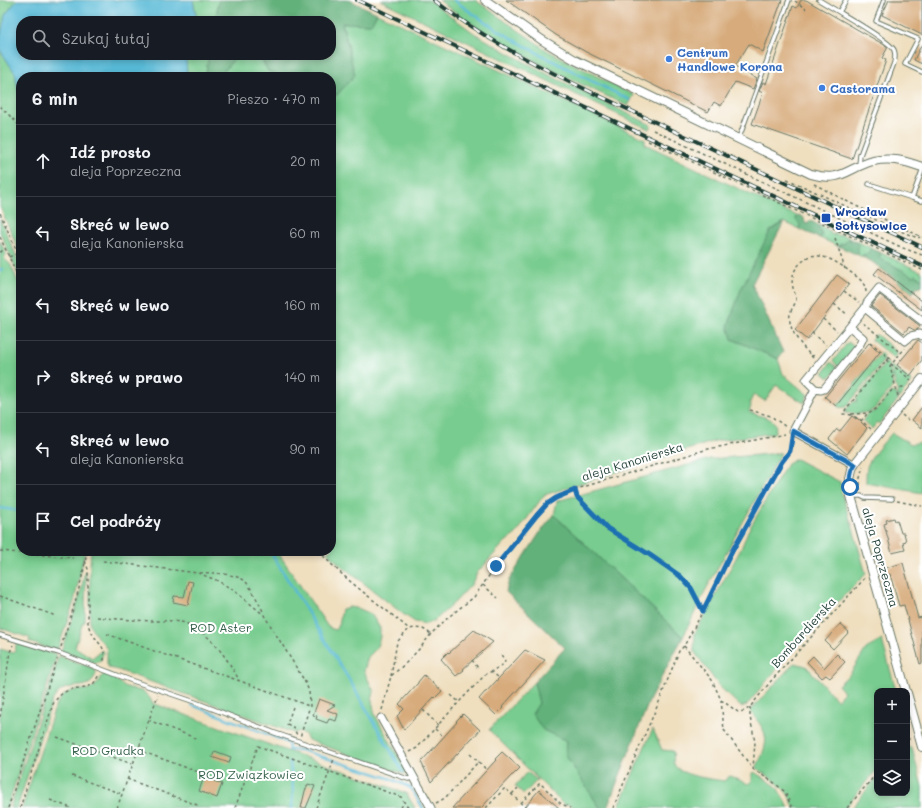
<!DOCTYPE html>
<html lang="pl">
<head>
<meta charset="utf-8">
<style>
	:root { --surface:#171b24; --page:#242831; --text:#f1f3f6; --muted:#9ea1a6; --line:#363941 }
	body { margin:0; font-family:Mali,sans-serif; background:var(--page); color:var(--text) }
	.controls { position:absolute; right:12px; bottom:12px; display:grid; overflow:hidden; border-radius:8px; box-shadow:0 2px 6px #0003 }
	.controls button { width:36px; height:36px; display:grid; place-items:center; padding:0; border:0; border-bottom:1px solid var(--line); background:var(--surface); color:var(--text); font:20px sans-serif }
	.stop { position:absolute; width:12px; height:12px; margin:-9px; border:3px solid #1f6fb2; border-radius:50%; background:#fff }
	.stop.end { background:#1f6fb2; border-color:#fff; box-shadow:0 1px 4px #0008 }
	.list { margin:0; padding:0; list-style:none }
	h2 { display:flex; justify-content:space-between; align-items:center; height:52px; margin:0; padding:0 16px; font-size:17px }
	h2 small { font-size:13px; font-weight:400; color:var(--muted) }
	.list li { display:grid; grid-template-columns:26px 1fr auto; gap:12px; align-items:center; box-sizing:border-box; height:72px; padding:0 16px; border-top:1px solid var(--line) }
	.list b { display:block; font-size:15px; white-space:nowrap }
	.list p { margin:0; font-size:13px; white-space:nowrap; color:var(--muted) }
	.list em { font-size:13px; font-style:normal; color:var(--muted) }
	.icon { flex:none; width:22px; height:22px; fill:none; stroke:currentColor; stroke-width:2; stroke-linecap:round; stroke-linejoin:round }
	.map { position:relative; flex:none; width:922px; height:808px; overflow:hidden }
	.search { position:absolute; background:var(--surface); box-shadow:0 2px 6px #0003; left:16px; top:16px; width:320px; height:44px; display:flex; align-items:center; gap:10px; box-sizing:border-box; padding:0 14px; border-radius:16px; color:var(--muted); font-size:15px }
	.panel { position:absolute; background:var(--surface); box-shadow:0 2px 6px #0003; left:16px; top:72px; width:320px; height:484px; border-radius:16px }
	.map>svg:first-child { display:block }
	.green { fill:#78cc8f; stroke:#4c8462 }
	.forest { fill:#62b07a; stroke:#407657 }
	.water { fill:#58bad7; stroke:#3c7c86 }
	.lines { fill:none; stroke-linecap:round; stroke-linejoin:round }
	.stream { stroke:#58bad7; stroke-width:2.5 }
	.building { fill:#d7ab7b }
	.service-casing { stroke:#687665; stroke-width:5.5 }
	.minor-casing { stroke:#687665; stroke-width:9 }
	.tertiary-casing { stroke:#687665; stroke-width:10 }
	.path { stroke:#687665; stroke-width:1.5; stroke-dasharray:3 3; stroke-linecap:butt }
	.service { stroke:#fff; stroke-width:3.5 }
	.minor { stroke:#fff; stroke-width:7 }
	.tertiary { stroke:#fff; stroke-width:8 }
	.rail-casing { stroke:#1f3d34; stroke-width:4 }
	.rail { stroke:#fff; stroke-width:2.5; stroke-dasharray:8; stroke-linecap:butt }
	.route { stroke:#1f6fb2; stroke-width:5 }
	.shop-dot { fill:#3f7fe0; stroke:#fff; stroke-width:1.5 }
	.transit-dot { fill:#1a4fb4; stroke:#fff; stroke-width:1.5 }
	.labels { text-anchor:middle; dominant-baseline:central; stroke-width:4; stroke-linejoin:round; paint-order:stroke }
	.shop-label { font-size:12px; font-weight:bold; fill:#366cbe; stroke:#fff; text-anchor:start }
	.transit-label { font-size:12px; font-weight:bold; fill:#164399; stroke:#fff; text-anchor:start }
	.street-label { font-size:12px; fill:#1f3d34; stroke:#fff }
	.park-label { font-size:12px; fill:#35614b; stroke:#fff }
</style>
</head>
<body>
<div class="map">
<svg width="922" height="808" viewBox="0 0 922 808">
	<rect width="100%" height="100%" fill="#fff"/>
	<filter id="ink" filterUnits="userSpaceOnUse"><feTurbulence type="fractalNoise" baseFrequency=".025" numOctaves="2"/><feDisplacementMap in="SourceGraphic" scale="8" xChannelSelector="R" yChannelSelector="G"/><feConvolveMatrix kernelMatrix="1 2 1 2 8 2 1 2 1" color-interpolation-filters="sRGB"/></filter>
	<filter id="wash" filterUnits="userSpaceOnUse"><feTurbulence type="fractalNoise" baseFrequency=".012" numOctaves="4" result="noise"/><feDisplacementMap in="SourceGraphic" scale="16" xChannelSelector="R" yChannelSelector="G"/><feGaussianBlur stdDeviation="0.9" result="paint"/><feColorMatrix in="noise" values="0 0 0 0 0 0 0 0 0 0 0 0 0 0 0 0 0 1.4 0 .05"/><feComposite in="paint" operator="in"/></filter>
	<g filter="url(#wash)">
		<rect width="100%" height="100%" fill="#efdfbf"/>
		<path class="green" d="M 0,0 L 17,0 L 5,15 L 0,38 Z
			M 193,0 L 219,0 L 215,21 L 197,21 Z
			M 380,0 L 429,0 L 474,33 L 512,55 L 549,75 L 651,125 L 649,129 L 602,107 Z
			M 439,0 L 475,0 L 548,51 L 634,95 L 628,106 C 563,76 496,45 439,0 Z
			M 377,13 L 645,139 L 645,144 L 789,213 L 789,212 L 797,216 L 796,220 L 800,224 L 799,229 L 784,222 L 770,231 L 732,339 L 778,359 L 783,374 L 808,395 L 804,403 L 776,385 L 765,401 L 754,394 L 750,402 L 751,406 L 749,412 C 754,414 770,418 773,421 C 777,425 776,430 774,433 L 715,441 L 544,495 L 516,534 L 505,542 L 477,573 L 471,585 L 455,602 L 434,621 L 426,624 L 415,622 L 403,614 L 338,563 L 327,551 L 331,551 L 331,94 L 337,95 L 349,49 L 342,22 L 371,24 Z
			M 0,50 L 15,73 L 21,106 L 21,255 L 0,207 Z
			M 186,55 L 209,55 L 205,77 L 187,77 Z
			M 237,55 L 260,56 L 268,71 L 282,77 L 219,77 Z
			M 0,219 L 21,267 L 21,280 L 0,232 Z
			M 820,226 L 830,231 L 830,233 L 835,236 L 834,233 L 840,236 L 841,234 L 871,248 L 868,254 L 863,255 L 862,257 L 858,255 L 858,254 L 852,241 L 850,239 L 844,244 L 841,244 L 838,246 L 820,238 L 822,235 L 819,231 L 818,227 Z
			M 0,240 L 6,254 L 4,259 L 10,264 L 21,288 L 21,551 L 85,551 L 74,602 L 57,651 L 29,642 L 30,638 L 0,628 Z
			M 881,253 L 922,272 L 922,279 L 916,275 L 913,276 L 879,258 Z
			M 875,335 L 877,335 L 898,353 L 894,358 L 871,340 L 871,339 Z
			M 848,342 L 855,347 L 839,367 L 833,361 Z
			M 880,352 L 883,356 L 882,363 L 847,406 C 844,408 840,408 837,406 L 855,385 L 854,384 L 859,379 L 867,368 L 868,368 L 870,366 L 869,365 L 879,355 Z
			M 831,362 L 838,368 L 829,378 L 823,373 Z
			M 886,362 L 888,364 C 890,372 894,380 892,388 L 875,408 L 869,412 L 854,414 L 850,413 L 845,413 L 846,410 L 854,401 L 856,402 L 857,400 L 856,399 Z
			M 892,366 L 912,382 L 899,398 L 891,367 Z
			M 892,392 L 896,393 L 898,399 L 897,401 L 879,424 L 877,422 L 872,429 L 866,424 L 863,420 L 867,414 C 878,412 884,400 892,392 Z
			M 892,433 L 911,444 L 922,442 L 922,493 L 866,483 C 866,478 866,472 867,467 C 870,457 885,441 892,433 Z
			M 781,453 L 705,591 L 683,637 L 554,515 L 557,501 L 710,459 Z
			M 796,459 L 840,482 L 842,495 L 852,525 L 866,574 C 823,615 784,659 747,705 L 741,707 L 719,686 L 694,651 L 695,633 L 741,549 L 748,531 L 787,464 Z
			M 91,551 L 277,551 L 328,627 L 335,630 L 339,625 L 342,609 L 349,607 L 360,609 L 371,614 L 380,628 L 380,637 L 376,649 L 368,657 L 364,671 L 374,692 L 372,701 L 375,715 L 408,773 L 404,774 L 308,740 L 305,734 L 298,732 L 294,733 L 118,670 L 109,668 L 107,664 L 107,650 L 105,645 L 97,637 L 90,625 L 90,565 Z
			M 85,571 L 86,572 L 85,622 L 83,622 L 75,647 L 92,658 L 102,650 L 103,653 L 101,660 L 95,663 L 61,651 L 80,595 Z
			M 882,640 L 896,691 L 877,691 L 877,769 L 845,808 L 794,808 C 789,788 772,779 756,768 C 760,760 768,745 765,735 C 763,726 755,718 750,711 L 794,663 L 806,666 L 837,700 L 844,692 L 838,685 L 850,674 L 866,649 Z
			M 17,642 L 57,655 L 7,808 L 0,808 L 0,649 L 14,653 Z
			M 59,656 L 93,668 C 96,670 97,672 95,676 C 90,691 74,683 62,690 C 58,692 55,697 52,701 L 17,808 L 10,808 Z
			M 108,673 L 113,676 L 123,686 L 144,692 L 150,698 L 152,703 L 406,793 L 415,808 L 22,808 L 55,707 C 60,698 65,691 77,690 C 82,690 87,690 92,688 C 100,684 98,675 108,673 Z
			M 534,682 L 539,703 L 543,730 L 567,741 L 566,756 L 600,808 L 576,808 L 568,804 L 564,805 L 489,730 Z
			M 653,729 L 662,750 L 673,751 C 674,755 673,760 674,764 C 679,776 712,779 724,781 L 730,776 L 748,784 L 752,781 L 752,775 L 754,772 L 776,786 L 787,804 L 789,808 L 618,808 L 645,746 Z
			M 907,747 L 912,748 L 922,787 L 922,808 L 852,808 L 877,777 L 877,793 L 907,793 Z
			M 527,772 L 537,780 L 524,794 L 515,786 Z"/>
		<path class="forest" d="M 219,0 L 349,0 L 377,13 L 371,24 L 342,23 L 355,75 L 337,95 L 331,94 L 331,77 L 282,77 L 268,71 L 260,56 L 244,55 L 331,55 L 331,21 L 215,21 Z
			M 209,55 L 237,55 L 219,77 L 205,77 Z
			M 799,215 L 804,218 L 805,223 L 808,224 L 809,221 L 811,221 L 820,226 L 818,227 L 819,231 L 821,232 L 822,235 L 820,238 L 799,229 L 800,224 L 796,220 L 797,216 Z
			M 784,222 L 752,284 L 783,352 L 778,359 L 732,339 L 728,326 L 741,289 L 770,231 Z
			M 847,239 L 858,244 L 858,255 L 838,246 L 841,244 L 844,244 Z
			M 871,248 L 881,253 L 879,258 L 913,276 L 916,275 L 922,279 L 922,286 L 916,287 L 913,293 L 871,261 L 862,257 L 863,255 L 868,253 Z
			M 554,515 L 683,637 L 650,699 L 607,808 L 600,808 L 566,756 L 567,741 L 543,730 L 532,714 L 539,703 L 534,682 L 565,648 L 506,592 L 509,580 L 541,531 Z"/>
		<path class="water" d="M 17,0 L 193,0 L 197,21 L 21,21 L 21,55 L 186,55 L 187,77 L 21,77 L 21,106 L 15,73 L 0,50 L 0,38 L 5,15 Z"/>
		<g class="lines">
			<path class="stream" d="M 454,0 C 508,41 570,70 630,100
				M 20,239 L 21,237
				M 0,271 L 2,269
				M 0,508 L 21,511
				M 270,551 L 353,686 L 403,772
				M 192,705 L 275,737 L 288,743 L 289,750 L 301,750 L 392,779 L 411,788 L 423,808
				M 290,762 L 293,790 L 292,808"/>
		</g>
		<g id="blocks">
			<path class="building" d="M 506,0 L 782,0 L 763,52 L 749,44 L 735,66 L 757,79 L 753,89 L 735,82 L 721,106 L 714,102 L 708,112 L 586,52 L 556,35 Z
				M 801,0 L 806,0 L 888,47 L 882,58 L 886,60 L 852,159 L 752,124 L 763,93 L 759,91 L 763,82 L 766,84 L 793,6 L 797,8 Z
				M 889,0 L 922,0 L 922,35 L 882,15 Z
				M 922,44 L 922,64 L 914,60 Z
				M 879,268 L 922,301 L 922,310 L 874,274 Z
				M 837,275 L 849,284 L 807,340 L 795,330 Z
				M 880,295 L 920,326 L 917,330 L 914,330 L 909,327 L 904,333 L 871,306 Z
				M 918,340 L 922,343 L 922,360 L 910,376 L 897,365 Z
				M 869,343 L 880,352 L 836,406 L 825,397 Z
				M 922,407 L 922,428 L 912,420 Z
				M 852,416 L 856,419 L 857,418 L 867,428 L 847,454 L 829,439 L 837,429 L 840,431 Z
				M 894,518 L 895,521 L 897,520 L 901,533 L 904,533 L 906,541 L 903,542 L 905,550 L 892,553 L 884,524 L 887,523 L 886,520 Z
				M 903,563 L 918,618 L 922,617 L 922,663 L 920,664 L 904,605 L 899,606 L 890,574 L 887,575 L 885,568 Z
				M 188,581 L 193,582 L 188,605 L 173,602 L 174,596 L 184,597 Z
				M 840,624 L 849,632 L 833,649 L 825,641 Z
				M 474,630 L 493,642 L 463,669 L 464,670 L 456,676 L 441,659 L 448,652 L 449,653 Z
				M 525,650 L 545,660 L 502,707 L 503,708 L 496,715 L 479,699 L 485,692 L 486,692 Z
				M 837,654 L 845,662 L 830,678 L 826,675 L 822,678 L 807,662 L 813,656 L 824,668 Z
				M 424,675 L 442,691 L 435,698 L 434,697 L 404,730 L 397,716 L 404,709 L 399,704 L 418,683 L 418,682 Z
				M 319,699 L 335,705 L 327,710 L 338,714 L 336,721 L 329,719 L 327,723 L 316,719 L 317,716 L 313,715 Z
				M 463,714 L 480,730 L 474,737 L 473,737 L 431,782 L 421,762 L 457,722 L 456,721 Z
				M 215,751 L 231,757 L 229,763 L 212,757 Z
				M 502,752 L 520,768 L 513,775 L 512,775 L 481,808 L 452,808 L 496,760 L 495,759 Z
				M 204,777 L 222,784 L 217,798 L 199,791 Z
				M 308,784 L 315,786 L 306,808 L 301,808 L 305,791 Z
				M 539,790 L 559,808 L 524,808 L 533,798 L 533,797 Z"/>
		</g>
	</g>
	<g filter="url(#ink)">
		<use href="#blocks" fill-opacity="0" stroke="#687665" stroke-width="1"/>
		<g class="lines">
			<defs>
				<path id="service" d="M 819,0 L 839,12 L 846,0
					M 884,0 L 876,21 L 918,39 L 905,64 L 922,72
					M 839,12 C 849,18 891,42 894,50 C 896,55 895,58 894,63 L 860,155 L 859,166
					M 739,138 L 789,0
					M 922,171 L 912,198 L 922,201
					M 869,184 L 912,198
					M 852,496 L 861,496 L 865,498 L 892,499
					M 0,635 L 59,653 L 130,680 L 195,702 L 275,733 L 408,779 L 414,778"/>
				<path id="minor" d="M 865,308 L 867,303 L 879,288 L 922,321
					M 850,327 L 863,338 L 860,344 L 824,389 L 821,390 L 815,389 L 806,380 L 865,308 L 905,341 L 911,336 L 920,334 L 922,336
					M 815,389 L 793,431 L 855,465
					M 381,718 L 431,808"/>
				<path id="tertiary" d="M 485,0 L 542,40 L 575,60 L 811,174 C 842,183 847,168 873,161 C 891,157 905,161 922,167
					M 906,691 L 851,496 L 850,479 L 853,466 L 922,379
					M 907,693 L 922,747"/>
			</defs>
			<use href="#service" class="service-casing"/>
			<use href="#minor" class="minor-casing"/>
			<use href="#tertiary" class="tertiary-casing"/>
			<path class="path" d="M 795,1 L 806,9
				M 0,106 L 21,127
				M 653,130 L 867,231 L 903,248 L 922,255
				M 648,141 L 922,270
				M 787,179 L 900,231 L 918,238 L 920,237
				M 814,184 L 854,205 L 922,237
				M 0,213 L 21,261
				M 0,237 L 21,283
				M 835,238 L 845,269
				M 0,252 L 6,249
				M 9,257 L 18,253
				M 844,291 L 859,302
				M 834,304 L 848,315
				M 823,319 L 837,331
				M 863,323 L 901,353
				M 812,333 L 826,345
				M 870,342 L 893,361
				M 811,356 L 816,355
				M 813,358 C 803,347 787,330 790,314 C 791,309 795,305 796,300 C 796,292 790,287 793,276 C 794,270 798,265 803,261 C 805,259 807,257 810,256 C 823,253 840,264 849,271 C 857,277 865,281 866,292
				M 886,360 L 911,380
				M 898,396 L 890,366 L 905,348
				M 750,410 L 771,416 L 786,427
				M 851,414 L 870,413 L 877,408 L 892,390 L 906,386
				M 902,415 L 908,420
				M 861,421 L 867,414
				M 871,429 C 862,422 856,414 843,414 L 846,409 L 889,357
				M 575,490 L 577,497 L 607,528 L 613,532 L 650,555 L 680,576 L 691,588 L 703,611
				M 860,491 L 860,478 L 863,467
				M 897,501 L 922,506
				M 0,551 L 73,558
				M 319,551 C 345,581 379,603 409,629
				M 85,561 L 88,569 L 88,624 C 89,627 90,631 92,633 C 99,645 108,648 103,663
				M 103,561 L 198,573 L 216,580 L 232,589 L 264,615 L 304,680 L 309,691 L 310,706 L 300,737
				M 200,573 C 209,572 238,574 245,581 C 252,588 259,604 264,613
				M 483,585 L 498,598
				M 0,596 L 56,616
				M 97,617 C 115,619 133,620 152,621 C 162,621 176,620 185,623 C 209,631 228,659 239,680
				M 107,634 C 175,659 242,681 309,706
				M 684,646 L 712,680 L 721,700 L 724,730 L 753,769 L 776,784 L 785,792 L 792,808
				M 61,647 C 71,615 82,584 87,551
				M 472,660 L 478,668
				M 491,671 L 499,678
				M 391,676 L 397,642 L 409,629 L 415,628 L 423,629 L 431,634
				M 451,695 L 459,702
				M 721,700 L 738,712 L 745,711 L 750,707 L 771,681 L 865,578
				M 293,707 L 287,724 L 293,727 L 297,735
				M 750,707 L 750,717 L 755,742 L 753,768
				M 382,710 L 391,676 L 406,663 L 421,647 L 431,634 L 440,625 L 451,615 L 474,597 L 496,566 L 537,515 L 547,504 L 556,497 L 570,491 L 708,449 L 781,435 L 785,434
				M 423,710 L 438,725
				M 0,717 L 10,652 L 13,645
				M 148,720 L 198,739
				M 435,729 L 444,737
				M 57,737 L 132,764
				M 907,740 L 911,738
				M 138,750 L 201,773
				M 409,752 L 417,748 L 459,702 L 485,675 L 504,664 L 505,661 L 500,653
				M 470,754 L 487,770
				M 72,776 L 122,794
				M 127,779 L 178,798 L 200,806
				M 512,794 L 518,788
				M 50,800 L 71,808
				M 436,803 L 445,798 L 479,761
				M 521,803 L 540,783 L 560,803 L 570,808
				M 8,808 L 57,659
				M 20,808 L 53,704 C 59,694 67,689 79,688 C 85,687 90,687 94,683 C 96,680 98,677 99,674
				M 117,808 L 158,695
				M 235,808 L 258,746 L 401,797 L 408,808
				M 316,808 L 334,759
				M 401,808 L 404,801
				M 486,808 L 505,788 L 525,807
				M 613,808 L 659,702 L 679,651 L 684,646 L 703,611 L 731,553 L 744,530 L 781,463 L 790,451 L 792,439
				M 847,808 L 877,773"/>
			<use href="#service" class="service"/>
			<use href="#minor" class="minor"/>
			<use href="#tertiary" class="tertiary"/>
			<defs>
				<path id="rail" d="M 357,0 L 922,266
					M 434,0 C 482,38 536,65 591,92 L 922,247"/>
			</defs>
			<use href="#rail" class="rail-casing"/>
			<use href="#rail" class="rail"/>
		</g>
	</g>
	<g class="lines" filter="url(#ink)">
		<path class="route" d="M 496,566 L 537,515 L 547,504 L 556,498 L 575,490 L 577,497 L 607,528 L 650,555 L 680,576 L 691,588 L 703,611 L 731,553 L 744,530 L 781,463 L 790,451 L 793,431 L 855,465 C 850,471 850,479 850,487"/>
	</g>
	<g class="shop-dot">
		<circle cx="669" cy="59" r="4"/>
		<circle cx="822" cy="88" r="4"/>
	</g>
	<rect class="transit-dot" x="821" y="213" width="10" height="10" rx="2"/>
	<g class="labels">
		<g class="shop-label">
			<text x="677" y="52">Centrum<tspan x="677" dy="14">Handlowe Korona</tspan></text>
			<text x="830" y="88">Castorama</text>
		</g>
		<g class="transit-label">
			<text x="835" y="211">Wrocław<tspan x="835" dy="14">Sołtysowice</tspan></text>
		</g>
		<g class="street-label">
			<text transform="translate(632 461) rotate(-17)">aleja Kanonierska</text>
			<text transform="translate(881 557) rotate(74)">aleja Poprzeczna</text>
			<text transform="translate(803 632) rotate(-48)">Bombardierska</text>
		</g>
		<g class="park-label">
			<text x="221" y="627">ROD Aster</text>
			<text x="108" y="750">ROD Grudka</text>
			<text x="251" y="774">ROD Związkowiec</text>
		</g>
	</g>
</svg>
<div class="controls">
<button>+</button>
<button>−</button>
<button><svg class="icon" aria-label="layers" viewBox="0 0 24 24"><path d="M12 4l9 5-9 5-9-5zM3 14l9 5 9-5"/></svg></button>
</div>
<div class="stop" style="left:850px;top:487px"></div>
<div class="stop end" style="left:496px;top:566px"></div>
<div class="search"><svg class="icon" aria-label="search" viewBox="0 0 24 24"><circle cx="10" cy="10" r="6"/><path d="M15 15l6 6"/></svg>Szukaj tutaj</div>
<section class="panel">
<h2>6 min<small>Pieszo · 470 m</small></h2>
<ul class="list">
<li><svg class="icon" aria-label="ahead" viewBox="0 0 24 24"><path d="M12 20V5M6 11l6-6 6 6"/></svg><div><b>Idź prosto</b><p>aleja Poprzeczna</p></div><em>20 m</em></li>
<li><svg class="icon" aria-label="left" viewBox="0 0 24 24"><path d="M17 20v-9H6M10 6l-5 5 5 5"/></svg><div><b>Skręć w lewo</b><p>aleja Kanonierska</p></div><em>60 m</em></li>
<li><svg class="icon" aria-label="left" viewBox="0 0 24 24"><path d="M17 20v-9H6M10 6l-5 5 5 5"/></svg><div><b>Skręć w lewo</b></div><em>160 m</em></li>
<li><svg class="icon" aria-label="right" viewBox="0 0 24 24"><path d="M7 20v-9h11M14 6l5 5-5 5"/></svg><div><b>Skręć w prawo</b></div><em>140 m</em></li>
<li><svg class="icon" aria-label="left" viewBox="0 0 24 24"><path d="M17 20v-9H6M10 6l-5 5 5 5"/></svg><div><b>Skręć w lewo</b><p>aleja Kanonierska</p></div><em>90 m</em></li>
<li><svg class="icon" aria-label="arrive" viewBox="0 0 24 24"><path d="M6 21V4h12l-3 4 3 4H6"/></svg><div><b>Cel podróży</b></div></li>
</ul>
</section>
</div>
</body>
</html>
